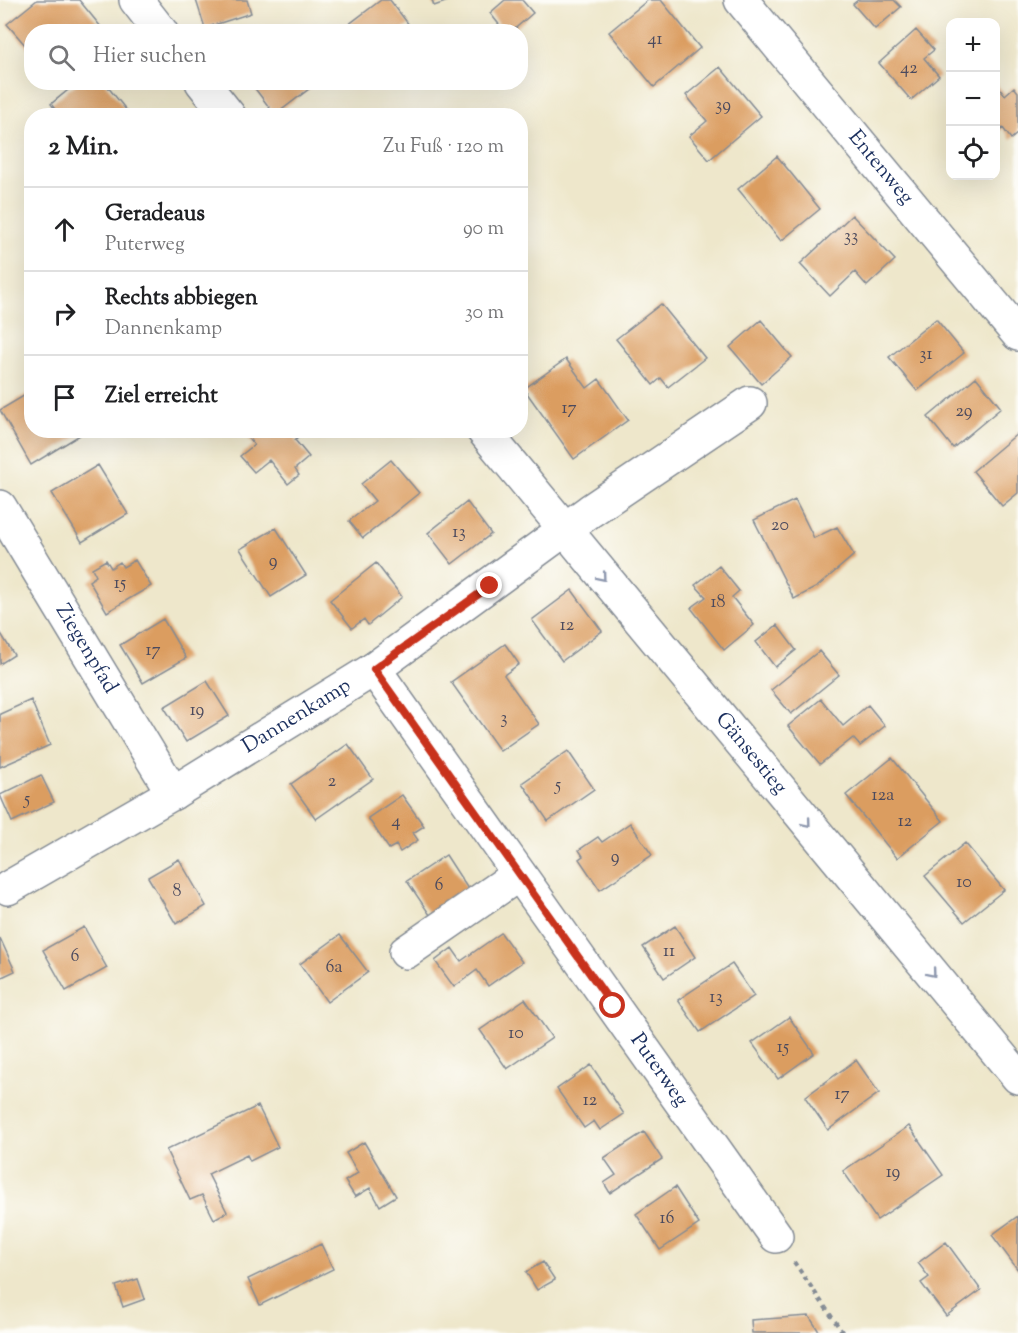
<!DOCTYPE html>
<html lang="de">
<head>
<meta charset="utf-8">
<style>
	:root { --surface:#fff; --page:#f6f6f6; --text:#202124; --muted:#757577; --line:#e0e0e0 }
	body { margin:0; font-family:"Sorts Mill Goudy",serif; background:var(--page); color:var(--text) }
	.controls { position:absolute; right:18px; top:18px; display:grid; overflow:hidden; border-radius:12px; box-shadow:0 6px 24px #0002 }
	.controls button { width:54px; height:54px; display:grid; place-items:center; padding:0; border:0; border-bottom:2px solid var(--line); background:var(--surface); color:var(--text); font:30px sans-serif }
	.stop { position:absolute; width:18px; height:18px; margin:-14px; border:4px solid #c8321e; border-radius:50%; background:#fff }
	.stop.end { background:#c8321e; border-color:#fff; box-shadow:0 2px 6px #0008 }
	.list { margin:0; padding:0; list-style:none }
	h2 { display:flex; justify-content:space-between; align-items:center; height:78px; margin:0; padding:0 24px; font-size:26px }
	h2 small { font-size:20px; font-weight:400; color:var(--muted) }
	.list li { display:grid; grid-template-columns:39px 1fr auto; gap:18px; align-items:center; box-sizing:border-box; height:84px; padding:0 24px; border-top:2px solid var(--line) }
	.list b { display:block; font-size:22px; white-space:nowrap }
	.list p { margin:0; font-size:20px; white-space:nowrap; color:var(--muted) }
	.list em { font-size:20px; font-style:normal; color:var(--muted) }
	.icon { flex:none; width:33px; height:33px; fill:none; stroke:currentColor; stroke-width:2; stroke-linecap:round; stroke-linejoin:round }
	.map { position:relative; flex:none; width:1018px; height:1333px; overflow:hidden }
	.search { position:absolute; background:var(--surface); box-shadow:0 6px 24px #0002; left:24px; top:24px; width:504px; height:66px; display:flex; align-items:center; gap:15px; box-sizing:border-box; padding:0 21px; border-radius:24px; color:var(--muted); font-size:22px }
	.panel { position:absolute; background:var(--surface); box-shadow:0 6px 24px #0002; left:24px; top:108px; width:504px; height:330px; border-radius:24px }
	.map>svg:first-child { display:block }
	.building { fill:#db9d60 }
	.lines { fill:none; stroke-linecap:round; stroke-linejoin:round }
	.minor-casing { stroke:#848b94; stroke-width:36 }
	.path { stroke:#848b94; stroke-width:4; stroke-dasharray:4.5 4.5; stroke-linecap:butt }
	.minor { stroke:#fff; stroke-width:33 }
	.oneway { stroke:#8d97ae }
	.route { stroke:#c8321e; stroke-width:8 }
	.labels { text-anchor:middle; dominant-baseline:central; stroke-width:4.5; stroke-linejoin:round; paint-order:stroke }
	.number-label { font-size:18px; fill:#4b4a5e }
	.street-label { font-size:21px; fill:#1b2f5e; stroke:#fdfcf7 }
</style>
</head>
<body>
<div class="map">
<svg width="1018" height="1333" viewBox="0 0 1018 1333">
	<rect width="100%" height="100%" fill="#fdfcf7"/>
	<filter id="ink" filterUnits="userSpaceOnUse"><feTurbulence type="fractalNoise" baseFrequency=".0167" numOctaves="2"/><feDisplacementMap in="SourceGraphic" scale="12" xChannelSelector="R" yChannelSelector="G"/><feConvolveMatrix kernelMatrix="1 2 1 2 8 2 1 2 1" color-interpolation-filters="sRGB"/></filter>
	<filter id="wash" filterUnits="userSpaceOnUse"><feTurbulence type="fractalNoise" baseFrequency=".008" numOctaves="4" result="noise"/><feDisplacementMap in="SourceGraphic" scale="24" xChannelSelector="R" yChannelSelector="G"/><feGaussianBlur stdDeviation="1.35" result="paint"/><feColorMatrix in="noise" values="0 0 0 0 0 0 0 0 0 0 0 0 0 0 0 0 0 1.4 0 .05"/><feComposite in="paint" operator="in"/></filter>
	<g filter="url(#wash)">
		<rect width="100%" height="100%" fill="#eee7cb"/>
		<g id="blocks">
			<path class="building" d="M 37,0 L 79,0 L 101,27 L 95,32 L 32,32 L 32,53 L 7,24 Z
				M 196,0 L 247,0 L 251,13 L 205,28 Z
				M 381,0 L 390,0 L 409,25 L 401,32 L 353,32 L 348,25 Z
				M 432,0 L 451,0 L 434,6 Z
				M 505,0 L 522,0 L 533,13 L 511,32 L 505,32 L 490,13 Z
				M 648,0 L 661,0 L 700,48 L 654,87 L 609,32 Z
				M 858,0 L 894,0 L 901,7 L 875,29 L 853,4 Z
				M 916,30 L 934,50 L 924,58 L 939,76 L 911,100 L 879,63 Z
				M 720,67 L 761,116 L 709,160 L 689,136 L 707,121 L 686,95 Z
				M 78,82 L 104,82 L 131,116 L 60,116 L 51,104 Z
				M 250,82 L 312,82 L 314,85 L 275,115 Z
				M 996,83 L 1005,95 L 1014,87 L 1018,92 L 1018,133 L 1011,139 L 1003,128 L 996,134 Z
				M 777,156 L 820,209 L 781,241 L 738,189 Z
				M 852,215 L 895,260 L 867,286 L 855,272 L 830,296 L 800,264 Z
				M 661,304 L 705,358 L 668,387 L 661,378 L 653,385 L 616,339 Z
				M 936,319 L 964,353 L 917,391 L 889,357 Z
				M 761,320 L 792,357 L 761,384 L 730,347 Z
				M 566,359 L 587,388 L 599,379 L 628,420 L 574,459 L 524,389 Z
				M 976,377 L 1001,408 L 953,448 L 928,417 Z
				M 32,391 L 32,430 L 77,430 L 80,435 L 31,465 L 0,410 Z
				M 252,430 L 304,430 L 295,440 L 309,457 L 295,469 L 299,475 L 288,484 L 269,460 L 254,472 L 240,456 L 254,445 L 246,435 Z
				M 1018,433 L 1018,493 L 1002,506 L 973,471 Z
				M 391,460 L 419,493 L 363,538 L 349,521 L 375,501 L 361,484 Z
				M 98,465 L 128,514 L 82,542 L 52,493 Z
				M 795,500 L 814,538 L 837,527 L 854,555 L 817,587 L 794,599 L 754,520 Z
				M 467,502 L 491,534 L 452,564 L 428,533 Z
				M 276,528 L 306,575 L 271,597 L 240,549 Z
				M 106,560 L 111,568 L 120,562 L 123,567 L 135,560 L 151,586 L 107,612 L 89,581 L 96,576 L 92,568 Z
				M 376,563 L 402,597 L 368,625 L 364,619 L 352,628 L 330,600 Z
				M 719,566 L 739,591 L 732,597 L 754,625 L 724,650 L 691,608 L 706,597 L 695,585 Z
				M 572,590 L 602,631 L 562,661 L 532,620 Z
				M 163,619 L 186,658 L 143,683 L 120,645 Z
				M 777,625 L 796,650 L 775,667 L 756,642 Z
				M 0,632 L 14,655 L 0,664 Z
				M 505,644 L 519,664 L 504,675 L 539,724 L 500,751 L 451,682 Z
				M 819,651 L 839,675 L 791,714 L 771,690 Z
				M 207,681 L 229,716 L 186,742 L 164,707 Z
				M 821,699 L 843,726 L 868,705 L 885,726 L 860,746 L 853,738 L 820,764 L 788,726 Z
				M 31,700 L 50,745 L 0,767 L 0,714 Z
				M 348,744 L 373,779 L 316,819 L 291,784 Z
				M 568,751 L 594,789 L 548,821 L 522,783 Z
				M 892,758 L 943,821 L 897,858 L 846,795 Z
				M 41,775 L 54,802 L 12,822 L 0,795 Z
				M 402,795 L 424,826 L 413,833 L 418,840 L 400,852 L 396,845 L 389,849 L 368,818 Z
				M 630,823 L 652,855 L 600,890 L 579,859 L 583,856 L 579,850 L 598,837 L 602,842 Z
				M 965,843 L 1004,890 L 964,922 L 925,876 Z
				M 446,855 L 470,892 L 432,918 L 407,881 Z
				M 179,859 L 206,906 L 176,924 L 148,877 Z
				M 675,926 L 695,957 L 664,978 L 643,947 Z
				M 84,927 L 107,968 L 66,991 L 43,950 Z
				M 501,933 L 522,962 L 488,986 L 477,970 L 454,987 L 435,961 L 452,948 L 461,961 Z
				M 340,935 L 368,972 L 327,1002 L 300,964 Z
				M 0,938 L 15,971 L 0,978 Z
				M 732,964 L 754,996 L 700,1032 L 678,1000 Z
				M 525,999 L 552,1038 L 507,1069 L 480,1030 Z
				M 789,1017 L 814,1053 L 778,1079 L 752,1043 Z
				M 856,1060 L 879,1093 L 828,1130 L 805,1097 Z
				M 591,1065 L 624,1114 L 600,1130 L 594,1121 L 584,1128 L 557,1089 Z
				M 258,1106 L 278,1147 L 250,1161 L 247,1155 L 208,1174 L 227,1212 L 214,1219 L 202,1195 L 190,1200 L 166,1150 Z
				M 909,1126 L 943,1175 L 877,1220 L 843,1171 Z
				M 644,1132 L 662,1159 L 610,1193 L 604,1183 L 616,1175 L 604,1158 Z
				M 364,1142 L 396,1196 L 380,1206 L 370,1188 L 355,1197 L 345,1181 L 358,1173 L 346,1153 Z
				M 675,1187 L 699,1224 L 660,1250 L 636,1214 Z
				M 1018,1216 L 1018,1270 L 992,1235 Z
				M 946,1242 L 981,1290 L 946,1316 L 921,1283 L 929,1277 L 918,1263 Z
				M 321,1244 L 333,1269 L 260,1305 L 248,1279 Z
				M 543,1262 L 555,1280 L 537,1290 L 526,1272 Z
				M 138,1279 L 145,1299 L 123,1307 L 116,1286 Z
				M 809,1316 L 820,1333 L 752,1333 L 751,1320 Z"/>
		</g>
	</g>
	<g filter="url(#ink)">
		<use href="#blocks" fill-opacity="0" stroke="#848b94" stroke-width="1.5"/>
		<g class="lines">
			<defs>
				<g id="minor">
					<path d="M 136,0 L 161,32"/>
					<path id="s1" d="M 741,0 L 1018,334"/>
					<path d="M 202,82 L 229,116"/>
					<path id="s2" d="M 483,430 L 1018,1077"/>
					<path id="s3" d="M 0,507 L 173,793"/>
					<path id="s4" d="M 374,669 L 776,1236"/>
					<path id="s5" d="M 8,888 L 173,793 L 374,669 L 590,511 L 750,403"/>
					<path d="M 406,952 L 519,874"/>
				</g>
			</defs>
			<use href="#minor" class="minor-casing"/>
			<path class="path" d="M 794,1262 L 843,1333"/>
			<use href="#minor" class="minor"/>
		</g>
		<defs><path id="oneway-chevron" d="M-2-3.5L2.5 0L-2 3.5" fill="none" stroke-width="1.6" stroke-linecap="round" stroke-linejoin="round" transform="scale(1.5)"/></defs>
		<g class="oneway">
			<use href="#oneway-chevron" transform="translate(602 577) rotate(50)"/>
			<use href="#oneway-chevron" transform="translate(807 823) rotate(50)"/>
			<use href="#oneway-chevron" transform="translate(932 973) rotate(50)"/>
		</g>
	</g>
	<g class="lines" filter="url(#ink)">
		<path class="route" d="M 490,586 L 374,669 L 613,1006"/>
	</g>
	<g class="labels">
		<g class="number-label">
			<text x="655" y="40">41</text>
			<text x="909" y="69">42</text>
			<text x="723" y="106">39</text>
			<text x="851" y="237">33</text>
			<text x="926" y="355">31</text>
			<text x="569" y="409">17</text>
			<text x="964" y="412">29</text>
			<text x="780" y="526">20</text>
			<text x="459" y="533">13</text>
			<text x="273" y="562">9</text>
			<text x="120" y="584">15</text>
			<text x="718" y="603">18</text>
			<text x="567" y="626">12</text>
			<text x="153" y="651">17</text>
			<text x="197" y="711">19</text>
			<text x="504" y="719">3</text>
			<text x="332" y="782">2</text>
			<text x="558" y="786">5</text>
			<text x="883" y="796">12a</text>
			<text x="27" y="800">5</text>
			<text x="396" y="822">4</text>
			<text x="905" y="822">12</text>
			<text x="615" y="858">9</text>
			<text x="964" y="883">10</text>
			<text x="439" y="886">6</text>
			<text x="177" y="892">8</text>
			<text x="669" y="952">11</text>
			<text x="75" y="957">6</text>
			<text x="334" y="968">6a</text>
			<text x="716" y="998">13</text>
			<text x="516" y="1034">10</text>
			<text x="783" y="1048">15</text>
			<text x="842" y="1095">17</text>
			<text x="590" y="1101">12</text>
			<text x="893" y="1173">19</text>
			<text x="667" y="1219">16</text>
		</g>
		<g class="street-label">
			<text stroke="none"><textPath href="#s1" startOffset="218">Entenweg</textPath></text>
			<text stroke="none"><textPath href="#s3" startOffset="166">Ziegenpfad</textPath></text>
			<text stroke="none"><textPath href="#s5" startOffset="336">Dannenkamp</textPath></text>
			<text stroke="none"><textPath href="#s2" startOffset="420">Gänsestieg</textPath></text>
			<text stroke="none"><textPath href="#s4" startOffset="492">Puterweg</textPath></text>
		</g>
	</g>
</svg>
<div class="controls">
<button>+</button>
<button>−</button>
<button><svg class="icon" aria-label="locate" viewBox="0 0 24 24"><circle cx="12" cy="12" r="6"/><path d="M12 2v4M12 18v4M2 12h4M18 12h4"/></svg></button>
</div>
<div class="stop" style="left:613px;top:1006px"></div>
<div class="stop end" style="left:490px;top:586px"></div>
<div class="search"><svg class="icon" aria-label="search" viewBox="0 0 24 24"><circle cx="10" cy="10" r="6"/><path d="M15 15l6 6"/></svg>Hier suchen</div>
<section class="panel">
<h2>2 Min.<small>Zu Fuß · 120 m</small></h2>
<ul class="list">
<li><svg class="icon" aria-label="ahead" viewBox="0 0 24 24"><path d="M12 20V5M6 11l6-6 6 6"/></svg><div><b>Geradeaus</b><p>Puterweg</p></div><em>90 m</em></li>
<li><svg class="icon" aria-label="right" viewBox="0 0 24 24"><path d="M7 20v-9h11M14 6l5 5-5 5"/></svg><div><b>Rechts abbiegen</b><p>Dannenkamp</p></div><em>30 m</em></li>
<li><svg class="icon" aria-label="arrive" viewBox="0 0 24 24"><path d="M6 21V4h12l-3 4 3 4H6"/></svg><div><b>Ziel erreicht</b></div></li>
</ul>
</section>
</div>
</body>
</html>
